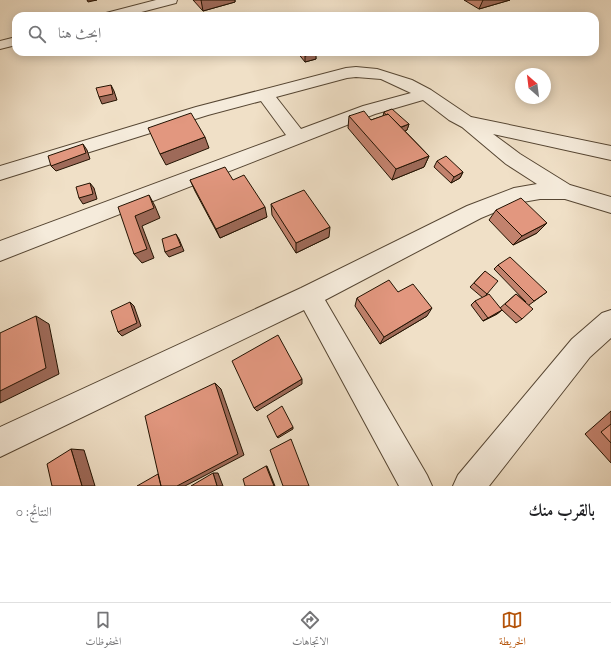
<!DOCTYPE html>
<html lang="ar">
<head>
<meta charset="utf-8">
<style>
	:root { --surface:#fff; --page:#f2f2f2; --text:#202124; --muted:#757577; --line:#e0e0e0; --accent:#b45309 }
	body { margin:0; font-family:"Sorts Mill Goudy",Amiri,serif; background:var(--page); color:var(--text); direction:rtl }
	.compass { position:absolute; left:515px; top:68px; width:36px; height:36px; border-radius:50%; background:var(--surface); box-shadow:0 2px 10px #0003; rotate:332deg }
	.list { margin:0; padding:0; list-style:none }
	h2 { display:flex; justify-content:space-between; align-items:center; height:52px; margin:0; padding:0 16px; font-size:17px }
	h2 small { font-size:13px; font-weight:400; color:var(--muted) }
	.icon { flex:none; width:22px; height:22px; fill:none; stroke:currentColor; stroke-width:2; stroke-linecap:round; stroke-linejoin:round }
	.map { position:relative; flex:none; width:611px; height:486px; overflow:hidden; direction:ltr }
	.search { position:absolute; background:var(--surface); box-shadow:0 2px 10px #0003; left:12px; right:12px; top:12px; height:44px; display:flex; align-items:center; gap:10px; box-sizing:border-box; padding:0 14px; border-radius:12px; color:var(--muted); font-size:15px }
	.sheet { height:116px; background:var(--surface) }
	nav { display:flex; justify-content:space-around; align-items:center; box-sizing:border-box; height:56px; border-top:1px solid var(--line); background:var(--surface); font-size:11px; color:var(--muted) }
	nav a { display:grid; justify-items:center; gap:2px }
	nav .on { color:var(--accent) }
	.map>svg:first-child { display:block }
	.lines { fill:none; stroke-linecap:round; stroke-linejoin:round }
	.minor-casing { stroke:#564633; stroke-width:2 }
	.minor { fill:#f5ebdb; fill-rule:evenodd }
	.wall { fill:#c2826d; stroke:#231302 }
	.shaded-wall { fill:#9e6a59; stroke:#231302 }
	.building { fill:#e2977f; stroke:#231302 }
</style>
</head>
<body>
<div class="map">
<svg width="611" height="486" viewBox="0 0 611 486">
	<rect width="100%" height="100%" fill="#f0e0c7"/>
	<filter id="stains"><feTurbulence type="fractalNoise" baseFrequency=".005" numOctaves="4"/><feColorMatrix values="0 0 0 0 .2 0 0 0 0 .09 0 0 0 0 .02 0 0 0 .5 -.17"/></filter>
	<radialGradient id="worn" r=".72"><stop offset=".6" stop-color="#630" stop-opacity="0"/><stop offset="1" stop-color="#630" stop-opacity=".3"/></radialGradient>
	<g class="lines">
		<defs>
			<path id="minor" d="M 156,0 L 177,0 L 176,3 L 126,16 L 104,16 L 106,13 Z
				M 16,37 L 16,45 L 0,49 L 0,41 Z
				M 356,67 L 377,69 L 412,80 L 431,90 L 471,117 L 611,146 L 611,160 L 493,134 L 520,154 L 570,185 L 611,197 L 611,213 L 565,199 L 540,199 L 517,203 L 481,218 L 325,300 L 427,475 L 432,486 L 399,486 L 304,310 L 0,457 L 0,427 L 301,288 L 467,206 L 514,188 L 537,184 L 506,164 L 462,127 L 449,120 L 423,100 L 375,114 L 0,261 L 0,241 L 286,135 L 261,101 L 208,115 L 0,180 L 0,166 L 196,107 L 346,68 ZM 356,77 L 381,79 L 411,93 L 363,106 L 301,129 L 276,97 L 347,78 Z
				M 611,310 L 611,338 L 590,357 L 489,486 L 453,486 L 458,475 L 572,339 L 602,313 Z"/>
		</defs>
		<use href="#minor" class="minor-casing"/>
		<use href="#minor" class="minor"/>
	</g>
	<path class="wall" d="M 193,0 L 235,0 L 235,2 L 203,11 Z
		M 464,0 L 510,0 L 479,9 Z
		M 297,52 L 315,52 L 316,59 L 305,62 Z
		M 327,52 L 340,52 L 330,55 Z
		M 384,112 L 409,124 L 407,130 L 405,131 L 429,156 L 424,167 L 392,180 L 348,128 L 349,116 L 371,120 L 383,116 Z
		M 437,161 L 463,172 L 460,178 L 451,183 L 434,167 Z
		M 190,180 L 233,180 L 267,217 L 220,238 L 195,191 Z
		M 271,204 L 329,237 L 296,253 L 272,215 Z
		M 496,210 L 547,223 L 537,233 L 513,245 L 489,220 Z
		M 498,265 L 547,292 L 529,305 L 522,319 L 516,323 L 502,310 L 497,314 L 483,321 L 471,305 L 475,301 L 500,308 L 516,294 L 526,302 L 494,269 Z
		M 485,271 L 487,294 L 483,298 L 470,287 Z
		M 398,292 L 427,316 L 380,344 L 355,306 L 357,298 Z
		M 611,411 L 611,463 L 585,434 Z"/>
	<path class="shaded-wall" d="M 87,0 L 97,0 L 88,2 Z
		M 201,0 L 235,0 L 235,2 L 203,11 Z
		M 483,0 L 510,0 L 479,9 Z
		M 331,52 L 340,52 L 330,55 Z
		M 316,53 L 316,59 L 305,62 L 305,56 Z
		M 111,85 L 114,91 L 117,100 L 102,104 L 99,97 Z
		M 409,124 L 407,130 L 399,134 L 400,128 Z
		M 205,137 L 209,148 L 166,165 L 160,154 Z
		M 83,144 L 87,150 L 90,159 L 56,171 L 51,166 Z
		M 429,156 L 424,167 L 392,180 L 396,169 Z
		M 463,172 L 460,178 L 451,183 L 454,177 Z
		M 90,183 L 94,188 L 97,199 L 83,204 L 79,198 Z
		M 149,195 L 155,206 L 160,218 L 142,226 L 154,258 L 142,263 L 134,254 L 135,216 Z
		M 265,207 L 267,217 L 220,238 L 216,229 Z
		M 547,223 L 537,233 L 513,245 L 522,236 Z
		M 330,227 L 329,237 L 296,253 L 296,243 Z
		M 176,234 L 179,239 L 184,251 L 169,257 L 165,252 Z
		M 130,302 L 134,306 L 141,326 L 122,336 L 118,332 Z
		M 432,308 L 427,316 L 380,344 L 384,337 Z
		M 502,310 L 497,314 L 483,321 L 488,318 Z
		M 36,316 L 49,324 L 59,374 L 0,403 L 0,391 Z
		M 302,379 L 302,384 L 257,411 L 254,408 Z
		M 215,383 L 221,389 L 244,455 L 185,486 L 177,486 Z
		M 293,427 L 293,429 L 278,438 L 277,437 Z
		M 71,449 L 84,450 L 95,486 L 82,486 Z
		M 266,466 L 267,466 L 275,486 L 274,486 Z
		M 213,473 L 218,473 L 223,486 L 217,486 Z"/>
	<path class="building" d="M 302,52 L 315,52 L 316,53 L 305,56 Z
		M 111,85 L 113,94 L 99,97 L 96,88 Z
		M 392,109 L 409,124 L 401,127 L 388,114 L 386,115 L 384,112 Z
		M 364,111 L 371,120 L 388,114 L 429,156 L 396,169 L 349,116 Z
		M 191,113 L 205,137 L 160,154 L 148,128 Z
		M 83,144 L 86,153 L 51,166 L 48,156 Z
		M 446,156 L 463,172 L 454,177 L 437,161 Z
		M 225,167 L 233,180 L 244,175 L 265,207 L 216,229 L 190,180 Z
		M 90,183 L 93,194 L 79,198 L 76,187 Z
		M 304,190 L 330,227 L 296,243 L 271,204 Z
		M 149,195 L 154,208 L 135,216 L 147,249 L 134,254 L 118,207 Z
		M 521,198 L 547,223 L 522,236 L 496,210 Z
		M 176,234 L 181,246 L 165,252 L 162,239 Z
		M 510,257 L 547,292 L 534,301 L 498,265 Z
		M 485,271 L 498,281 L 487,294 L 474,283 Z
		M 389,280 L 398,292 L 413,284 L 432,308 L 384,337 L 357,298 Z
		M 489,294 L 502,310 L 488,318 L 475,301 Z
		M 516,294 L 533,309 L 522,319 L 505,304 Z
		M 130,302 L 137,323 L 118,332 L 111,311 Z
		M 36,316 L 46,368 L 0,391 L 0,333 Z
		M 278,335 L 302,379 L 254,408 L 232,361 Z
		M 215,383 L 238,454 L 177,486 L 161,486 L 145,416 Z
		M 282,406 L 293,427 L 277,437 L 267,416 Z
		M 611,424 L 611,443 L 601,432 Z
		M 291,439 L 309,486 L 283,486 L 270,450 Z
		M 71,449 L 82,486 L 52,486 L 47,464 Z
		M 266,466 L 274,486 L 245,486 L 243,479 Z
		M 213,473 L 217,486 L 191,486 Z
		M 158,474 L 161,486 L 137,486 Z"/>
	<rect width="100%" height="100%" filter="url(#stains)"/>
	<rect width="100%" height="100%" fill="url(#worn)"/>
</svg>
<svg class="compass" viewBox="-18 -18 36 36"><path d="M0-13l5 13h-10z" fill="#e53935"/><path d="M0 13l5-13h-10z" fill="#757577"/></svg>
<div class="search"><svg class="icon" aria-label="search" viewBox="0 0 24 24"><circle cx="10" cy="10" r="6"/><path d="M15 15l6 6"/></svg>ابحث هنا</div>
</div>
<section class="sheet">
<h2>بالقرب منك<small>النتائج: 0</small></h2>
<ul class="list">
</ul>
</section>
<nav>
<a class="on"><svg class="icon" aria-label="map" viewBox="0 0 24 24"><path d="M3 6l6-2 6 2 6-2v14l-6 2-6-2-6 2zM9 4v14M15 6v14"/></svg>الخريطة</a>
<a><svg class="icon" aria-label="directions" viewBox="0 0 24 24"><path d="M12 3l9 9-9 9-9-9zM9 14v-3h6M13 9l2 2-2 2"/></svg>الاتجاهات</a>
<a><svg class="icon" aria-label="saved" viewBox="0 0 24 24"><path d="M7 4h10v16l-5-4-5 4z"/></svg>المحفوظات</a>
</nav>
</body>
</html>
